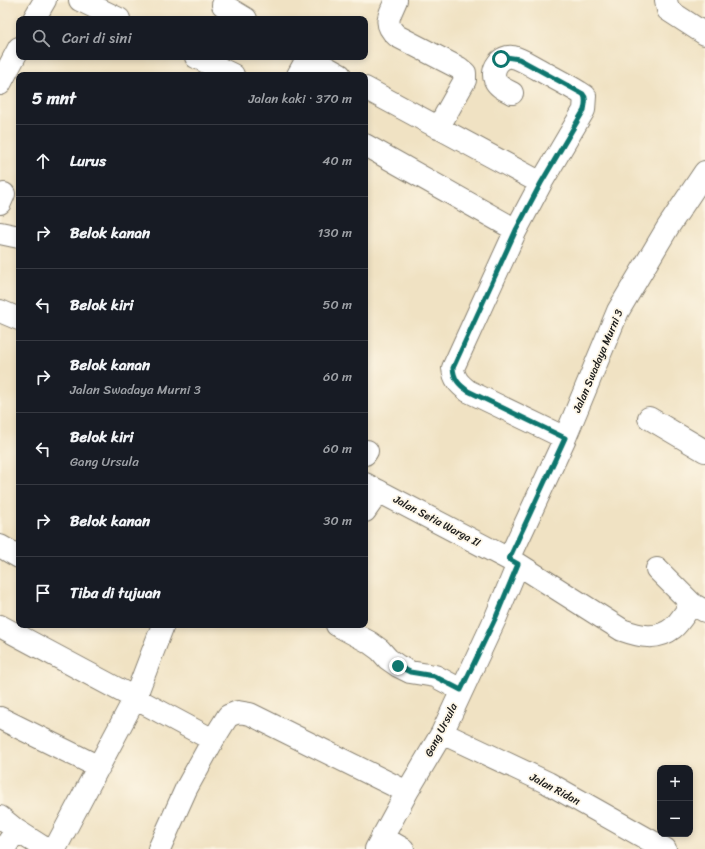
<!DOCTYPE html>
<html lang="id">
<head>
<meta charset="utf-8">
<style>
	:root { --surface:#171b24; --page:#20242c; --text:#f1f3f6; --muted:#9ea1a6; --line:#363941 }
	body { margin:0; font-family:Sriracha,sans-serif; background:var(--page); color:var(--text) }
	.controls { position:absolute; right:12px; bottom:12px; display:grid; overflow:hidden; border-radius:8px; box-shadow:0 2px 6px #0003 }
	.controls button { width:36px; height:36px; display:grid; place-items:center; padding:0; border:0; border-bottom:1px solid var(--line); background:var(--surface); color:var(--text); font:20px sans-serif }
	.stop { position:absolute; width:12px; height:12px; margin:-9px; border:3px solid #0f766e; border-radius:50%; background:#fff }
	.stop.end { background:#0f766e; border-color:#fff; box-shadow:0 1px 4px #0008 }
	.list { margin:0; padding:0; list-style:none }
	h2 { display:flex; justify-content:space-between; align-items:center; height:52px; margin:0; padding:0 16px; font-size:17px }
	h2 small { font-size:13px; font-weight:400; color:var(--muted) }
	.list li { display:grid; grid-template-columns:26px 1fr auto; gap:12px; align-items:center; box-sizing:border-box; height:72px; padding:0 16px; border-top:1px solid var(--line) }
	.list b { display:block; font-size:15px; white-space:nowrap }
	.list p { margin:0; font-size:13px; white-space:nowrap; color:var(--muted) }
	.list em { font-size:13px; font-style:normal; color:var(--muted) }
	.icon { flex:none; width:22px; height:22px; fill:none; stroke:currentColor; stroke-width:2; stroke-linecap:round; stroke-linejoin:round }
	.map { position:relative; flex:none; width:705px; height:849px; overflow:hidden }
	.search { position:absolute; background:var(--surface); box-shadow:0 2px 6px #0003; left:16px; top:16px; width:352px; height:44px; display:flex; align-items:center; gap:10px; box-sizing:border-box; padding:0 14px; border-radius:8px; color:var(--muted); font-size:15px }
	.panel { position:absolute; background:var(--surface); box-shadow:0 2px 6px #0003; left:16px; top:72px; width:352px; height:556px; border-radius:8px }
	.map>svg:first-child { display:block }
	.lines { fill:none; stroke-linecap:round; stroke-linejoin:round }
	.minor-casing { stroke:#867f70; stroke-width:24 }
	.minor { stroke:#fff; stroke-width:22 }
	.route { stroke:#0f766e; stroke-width:5 }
	.labels { text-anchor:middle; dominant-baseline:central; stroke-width:3.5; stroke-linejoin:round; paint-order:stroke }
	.street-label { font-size:11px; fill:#1c1c1c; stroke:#fcf5e5 }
</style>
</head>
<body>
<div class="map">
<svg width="705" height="849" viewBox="0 0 705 849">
	<rect width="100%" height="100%" fill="#fcf5e5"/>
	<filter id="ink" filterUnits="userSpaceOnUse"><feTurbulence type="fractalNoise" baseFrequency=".025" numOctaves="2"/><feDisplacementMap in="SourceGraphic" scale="8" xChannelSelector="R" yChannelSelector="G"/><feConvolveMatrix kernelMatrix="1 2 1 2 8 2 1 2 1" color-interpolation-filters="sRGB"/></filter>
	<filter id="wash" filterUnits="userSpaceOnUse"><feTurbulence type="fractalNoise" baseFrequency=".012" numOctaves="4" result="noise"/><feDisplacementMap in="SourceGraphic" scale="16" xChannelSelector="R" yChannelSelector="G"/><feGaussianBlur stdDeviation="0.9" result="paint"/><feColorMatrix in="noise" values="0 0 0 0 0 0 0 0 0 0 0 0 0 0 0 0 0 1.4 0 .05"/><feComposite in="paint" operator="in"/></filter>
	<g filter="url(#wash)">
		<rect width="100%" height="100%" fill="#f0e2c3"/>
	</g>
	<g filter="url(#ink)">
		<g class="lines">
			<defs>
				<path id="minor" d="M 80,0 L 119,19
					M 396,0 C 390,15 382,23 397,36 L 459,68 L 465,73 L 465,80 L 438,128
					M 666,0 L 668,10 L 705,34
					M 223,5 L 246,19
					M 34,19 L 45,0
					M 196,57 L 233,75
					M 298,75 L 308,57 L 340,75
					M 0,84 L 19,48
					M 365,88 L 541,183 L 516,230 L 453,368 C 454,379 459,384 468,391 L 565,438
					M 512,93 C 506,90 498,87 495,80 C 491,68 501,55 513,57 C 522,59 530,65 538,69 C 552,77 566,84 579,92 L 585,96 L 584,110 L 541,183
					M 365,145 L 516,230
					M 0,203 L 4,194
					M 0,233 L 19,237
					M 0,311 L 19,319
					M 649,418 L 705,451
					M 365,454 L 367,451
					M 365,484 L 518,564 L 622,630 C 639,636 657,641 673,628 C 680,622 686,611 692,604 L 705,611
					M 365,511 L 379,491
					M 0,546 L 19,557
					M 509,559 L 565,438 L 618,311 L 668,227 L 705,172
					M 657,569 L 692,604
					M 337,625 L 369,642 L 380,650 L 388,659 L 398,666 L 410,672 L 435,676 L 461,690
					M 0,626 L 213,740
					M 0,718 L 99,767
					M 442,733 L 548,783 L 665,849
					M 0,817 L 16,830 L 41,846 L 48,849 L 53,849 L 56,847 L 135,698 L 163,625
					M 382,837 L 403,849
					M 4,849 L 16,830
					M 159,849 L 186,789 L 213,740 L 228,716 L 238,712 L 250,714 L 407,792
					M 376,849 L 407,792 L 442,733 L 496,617 L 518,564"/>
			</defs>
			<use href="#minor" class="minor-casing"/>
			<use href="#minor" class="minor"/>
		</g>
	</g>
	<g class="lines" filter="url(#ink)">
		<path class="route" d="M 398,666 L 410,672 L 434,676 L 461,690 L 496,617 L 518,564 L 509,559 L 565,438 L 468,391 C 458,384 454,379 453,368 L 516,230 L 541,183 L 584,110 C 585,104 587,98 583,94 L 519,59 L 506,57 L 501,59"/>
	</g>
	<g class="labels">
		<g class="street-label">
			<text transform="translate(598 361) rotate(-67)">Jalan Swadaya Murni 3</text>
			<text transform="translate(437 521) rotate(28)">Jalan Setia Warga II</text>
			<text transform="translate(441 730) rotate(-63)">Gang Ursula</text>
			<text transform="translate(555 789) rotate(28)">Jalan Ridan</text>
		</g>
	</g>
</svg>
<div class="controls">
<button>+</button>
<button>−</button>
</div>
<div class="stop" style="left:501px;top:59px"></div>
<div class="stop end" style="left:398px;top:666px"></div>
<div class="search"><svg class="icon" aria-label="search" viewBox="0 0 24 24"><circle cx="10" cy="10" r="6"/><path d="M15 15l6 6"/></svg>Cari di sini</div>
<section class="panel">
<h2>5 mnt<small>Jalan kaki · 370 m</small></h2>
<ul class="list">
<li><svg class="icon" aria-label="ahead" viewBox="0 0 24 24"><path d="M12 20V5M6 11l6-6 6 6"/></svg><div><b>Lurus</b></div><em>40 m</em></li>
<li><svg class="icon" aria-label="right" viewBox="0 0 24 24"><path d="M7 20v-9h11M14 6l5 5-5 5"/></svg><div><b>Belok kanan</b></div><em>130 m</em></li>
<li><svg class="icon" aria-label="left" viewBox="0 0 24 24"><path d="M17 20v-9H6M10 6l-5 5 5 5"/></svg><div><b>Belok kiri</b></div><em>50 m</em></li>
<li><svg class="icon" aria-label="right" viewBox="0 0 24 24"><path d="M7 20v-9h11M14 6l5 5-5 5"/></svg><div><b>Belok kanan</b><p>Jalan Swadaya Murni 3</p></div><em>60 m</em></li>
<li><svg class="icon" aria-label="left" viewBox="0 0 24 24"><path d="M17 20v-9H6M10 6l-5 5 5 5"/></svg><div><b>Belok kiri</b><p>Gang Ursula</p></div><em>60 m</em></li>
<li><svg class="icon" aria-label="right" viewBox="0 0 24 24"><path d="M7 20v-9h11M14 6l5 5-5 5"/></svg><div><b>Belok kanan</b></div><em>30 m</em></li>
<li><svg class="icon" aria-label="arrive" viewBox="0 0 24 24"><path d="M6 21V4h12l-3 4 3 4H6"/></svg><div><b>Tiba di tujuan</b></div></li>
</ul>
</section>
</div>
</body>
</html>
